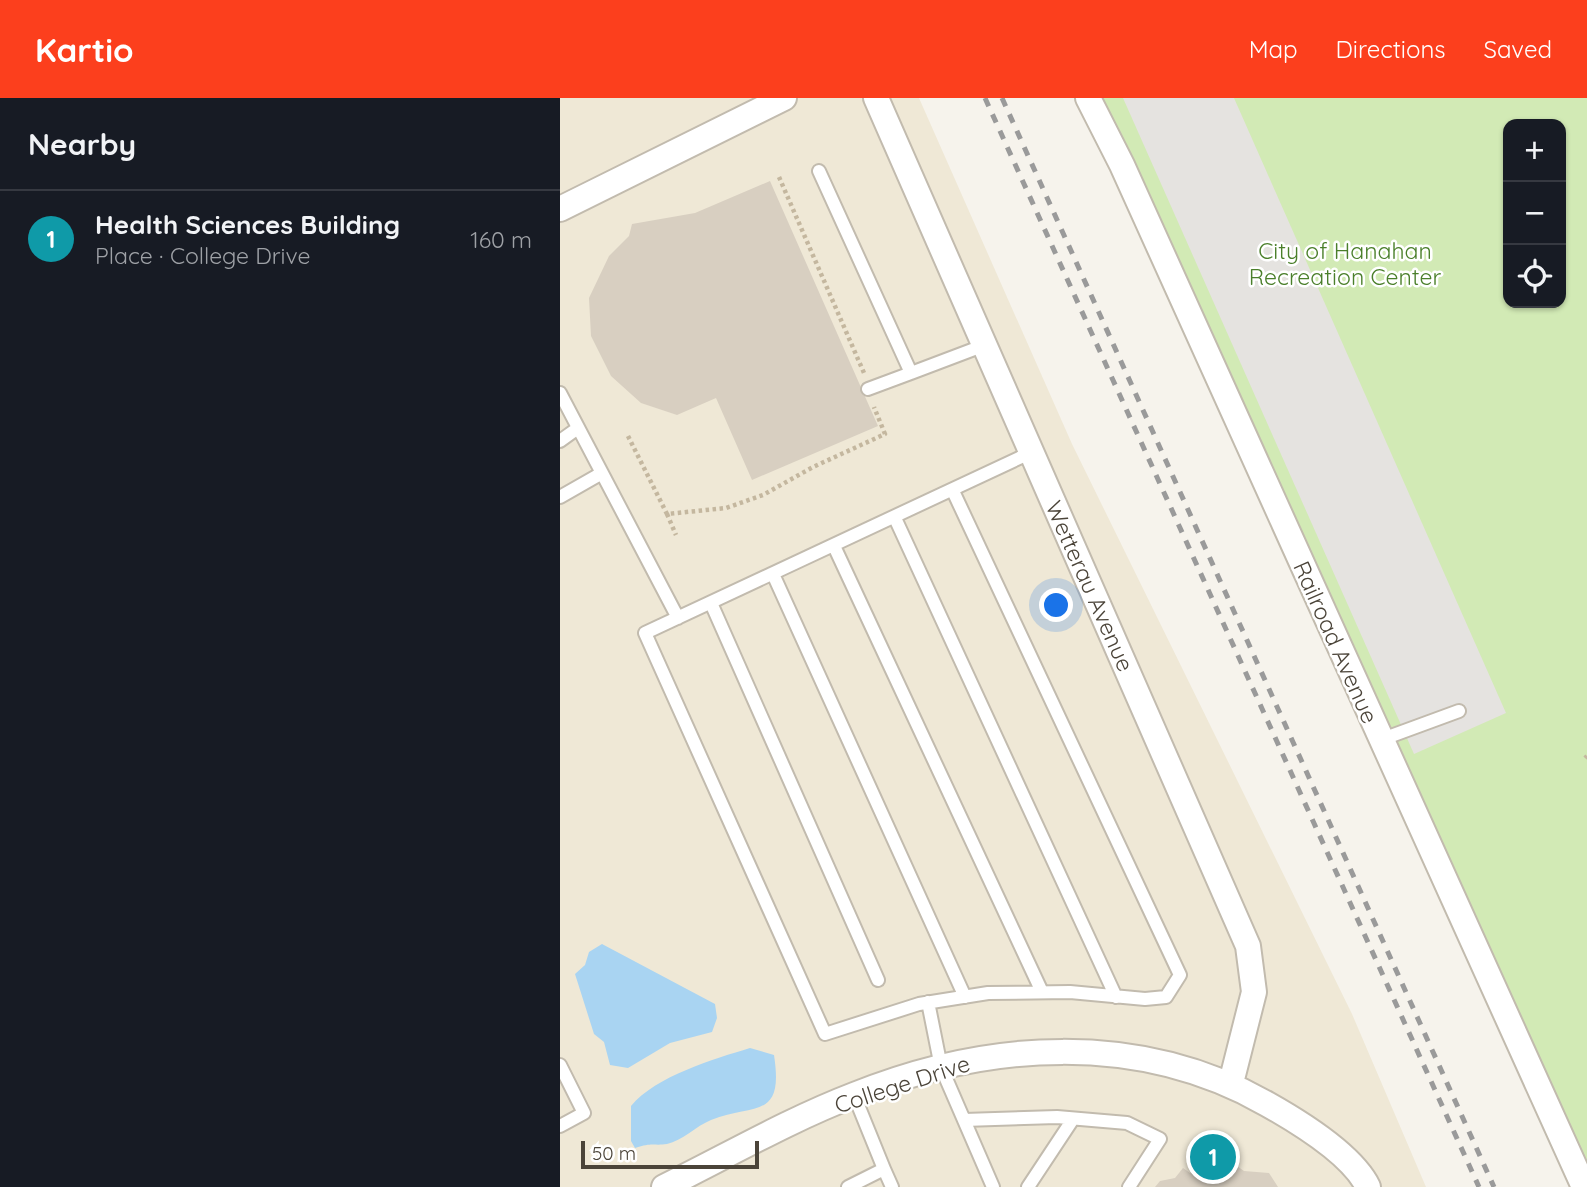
<!DOCTYPE html>
<html lang="en">
<head>
<meta charset="utf-8">
<style>
	:root { --surface:#171b24; --page:#242831; --text:#f1f3f6; --muted:#9ea1a6; --line:#363941; --accent:#fc3f1d }
	body { margin:0; font-family:Quicksand,sans-serif; background:var(--page); color:var(--text) }
	.controls { position:absolute; right:21px; top:21px; display:grid; overflow:hidden; border-radius:14px; box-shadow:0 2px 5px #0004 }
	.controls button { width:63px; height:63px; display:grid; place-items:center; padding:0; border:0; border-bottom:2px solid var(--line); background:var(--surface); color:var(--text); font:35px sans-serif }
	.scale { position:absolute; left:21px; bottom:18px; width:178px; box-sizing:border-box; padding-left:7px; border:4px solid #4b4439; border-top:0; font-size:19px; line-height:24px; white-space:nowrap; color:#4b4439; -webkit-text-stroke:5px #fff; paint-order:stroke }
	.you { position:absolute; left:497px; top:508px; width:24px; height:24px; margin:-18px; border:5px solid #fff; border-radius:50%; background:#1a73e8; box-shadow:0 0 0 10px #1a73e833 }
	.badge { display:grid; place-items:center; width:46px; height:46px; border-radius:50%; background:var(--accent); color:#fff; font-size:23px; font-weight:700 }
	.pin { position:absolute; translate:-50% -50%; border:4px solid #fff; box-shadow:0 2px 7px #0006 }
	.list { margin:0; padding:0; list-style:none }
	h2 { display:flex; justify-content:space-between; align-items:center; height:91px; margin:0; padding:0 28px; font-size:30px }
	h2 small { font-size:23px; font-weight:400; color:var(--muted) }
	.list li { display:grid; grid-template-columns:46px 1fr auto; gap:21px; align-items:center; box-sizing:border-box; height:98px; padding:0 28px; border-top:2px solid var(--line) }
	.list b { display:block; font-size:26px; white-space:nowrap }
	.list p { margin:0; font-size:23px; white-space:nowrap; color:var(--muted) }
	.list em { font-size:23px; font-style:normal; color:var(--muted) }
	.icon { flex:none; width:38px; height:38px; fill:none; stroke:currentColor; stroke-width:2; stroke-linecap:round; stroke-linejoin:round }
	.map { position:relative; flex:none; width:1027px; height:1089px; overflow:hidden }
	header { display:flex; align-items:center; gap:42px; box-sizing:border-box; height:98px; padding:0 35px; background:var(--accent); color:#fff }
	header strong { font-size:33px }
	nav { display:flex; gap:38px; margin-inline-start:auto; font-size:24px }
	main { display:flex }
	aside { flex:1; background:var(--surface) }
	.map>svg:first-child { display:block }
	.education { fill:#efe8d6 }
	.green { fill:#d2eab5; fill-rule:evenodd }
	.parking { fill:#e5e3e0 }
	.water { fill:#a9d4f2 }
	.building { fill:#d8cfc1 }
	.lines { fill:none; stroke-linecap:round; stroke-linejoin:round }
	.service-casing { stroke:#c2bbae; stroke-width:16 }
	.minor-casing { stroke:#c2bbae; stroke-width:28 }
	.path { stroke:#c4b79f; stroke-width:4.5; stroke-dasharray:3.5 3.5; stroke-linecap:butt }
	.service { stroke:#fff; stroke-width:12 }
	.minor { stroke:#fff; stroke-width:24 }
	.rail { stroke:#9a9a9a; stroke-width:5; stroke-dasharray:9 9; stroke-linecap:butt }
	.labels { text-anchor:middle; dominant-baseline:central; stroke-width:5; stroke-linejoin:round; paint-order:stroke }
	.park-label { font-size:23px; fill:#4a7f2a; stroke:#fff }
	.street-label { font-size:23px; fill:#4b4439; stroke:#fff }
</style>
</head>
<body>
<header>
<strong>Kartio</strong>
<nav><a>Map</a><a>Directions</a><a>Saved</a></nav>
</header>
<main>
<aside>
<h2>Nearby<small></small></h2>
<ul class="list">
<li><span class="badge" style="background:#0f9aa8">1</span><div><b>Health Sciences Building</b><p>Place · College Drive</p></div><em>160 m</em></li>
</ul>
</aside>
<div class="map">
<svg width="1027" height="1089" viewBox="0 0 1027 1089">
	<rect width="100%" height="100%" fill="#f6f3ec"/>
	<path class="education" d="M 0,0 L 359,0 L 512,346 L 792,916 L 866,1089 L 0,1089 Z"/>
	<path class="green" d="M 528,0 L 1027,0 L 1027,1089 ZM 948,26 L 1001,26 L 1001,205 L 948,205 Z"/>
	<path class="parking" d="M 563,0 L 674,0 L 946,615 L 854,656 Z"/>
	<path class="water" d="M 42,846 L 155,906 L 157,920 L 152,934 L 110,945 L 68,970 L 50,967 L 44,944 L 34,936 L 15,876 L 25,867 L 29,854 Z
		M 190,950 L 214,957 C 224,1022 195,1005 151,1022 C 136,1028 122,1043 107,1046 C 93,1048 93,1044 75,1050 L 71,1043 L 71,1008 C 96,978 154,961 190,950 Z"/>
	<path class="building" d="M 210,83 L 318,328 L 192,382 L 156,300 L 117,317 L 81,305 L 51,278 L 31,238 L 29,200 L 49,158 L 69,138 L 72,126 L 135,115 Z
		M 649,1048 L 684,1073 L 709,1075 L 718,1089 L 595,1089 L 600,1083 L 615,1080 L 623,1070 L 630,1075 Z"/>
	<g class="lines">
		<defs>
			<path id="service" d="M 259,73 L 351,275 L 425,247
				M 308,291 L 351,275
				M 0,295 L 118,520
				M 0,343 L 18,330
				M 393,393 L 620,877 L 606,899 L 585,901 L 510,894 L 428,895 L 359,906 L 265,936 L 85,535 L 472,354
				M 0,399 L 42,375
				M 335,420 L 556,899
				M 274,448 L 482,894
				M 213,476 L 405,899
				M 151,505 L 318,882
				M 820,642 L 899,613
				M 368,904 L 381,969 L 433,1089
				M 0,967 L 24,1015 L 0,1028
				M 294,997 L 324,1071
				M 404,1022 L 497,1019 L 567,1025 L 600,1041 L 569,1089
				M 288,1089 L 324,1071 L 332,1089
				M 468,1089 L 513,1021"/>
			<path id="minor" d="M 316,0 L 688,848 L 694,894 L 671,985
				M 528,0 L 562,67 L 1024,1089
				M 0,111 L 224,0
				M 104,1089 C 167,1058 229,1022 294,997 C 428,943 579,933 707,1006 C 739,1024 792,1056 808,1089"/>
		</defs>
		<use href="#service" class="service-casing"/>
		<use href="#minor" class="minor-casing"/>
		<path class="path" d="M 219,79 L 304,275
			M 68,338 L 107,416 L 166,410 L 203,397 L 253,369 L 325,336 L 314,309
			M 107,416 L 116,437
			M 1025,660 L 1027,658"/>
		<use href="#service" class="service"/>
		<use href="#minor" class="minor"/>
		<path class="rail" d="M 425,0 L 919,1089
			M 442,0 L 934,1089"/>
	</g>
	<g class="labels">
		<g class="park-label">
			<text x="785" y="152">City of Hanahan<tspan x="785" dy="26">Recreation Center</tspan></text>
		</g>
		<g class="street-label">
			<text transform="translate(530 488) rotate(66)">Wetterau Avenue</text>
			<text transform="translate(776 544) rotate(66)">Railroad Avenue</text>
			<text transform="translate(342 986) rotate(-18)">College Drive</text>
		</g>
	</g>
</svg>
<div class="controls">
<button>+</button>
<button>−</button>
<button><svg class="icon" aria-label="locate" viewBox="0 0 24 24"><circle cx="12" cy="12" r="6"/><path d="M12 2v4M12 18v4M2 12h4M18 12h4"/></svg></button>
</div>
<div class="scale">50 m</div>
<div class="you"></div>
<div class="pin badge" style="left:653px;top:1059px;background:#0f9aa8">1</div>
</div>
</main>
</body>
</html>
